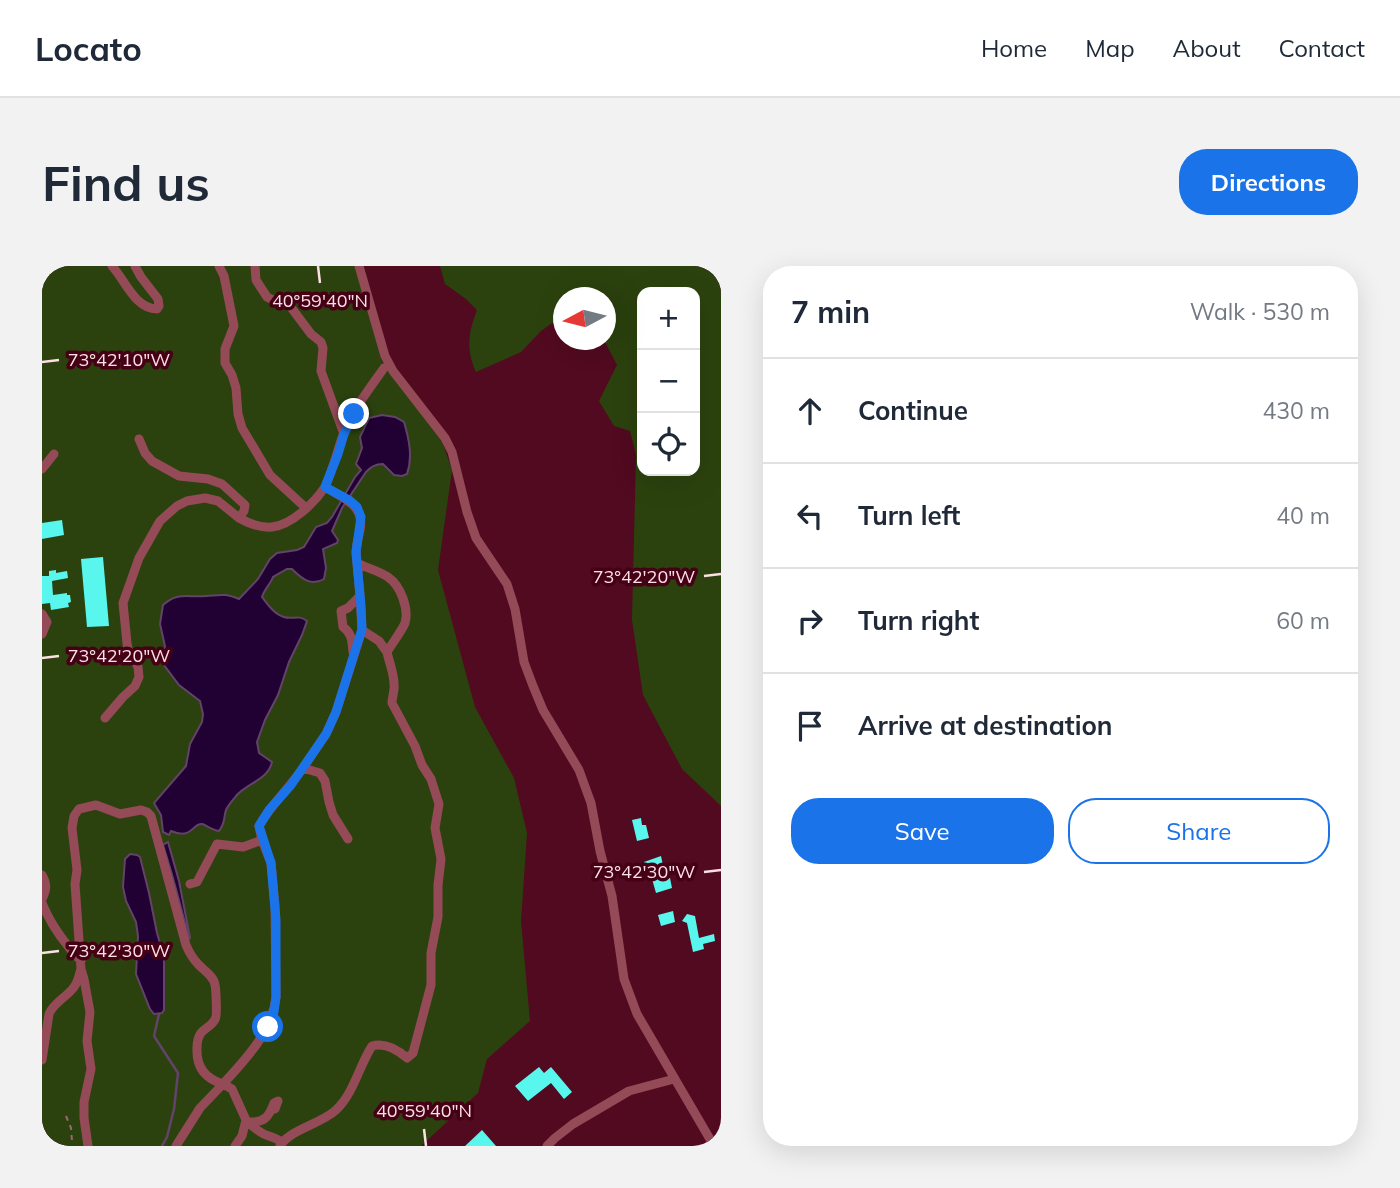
<!DOCTYPE html>
<html lang="en">
<head>
<meta charset="utf-8">
<style>
	:root { --surface:#fff; --page:#f2f2f3; --text:#1f2937; --muted:#747a83; --line:#e0e1e3; --accent:#1a73e8 }
	body { margin:0; font-family:Mulish,sans-serif; background:var(--page); color:var(--text) }
	.controls { position:absolute; right:21px; top:21px; display:grid; overflow:hidden; border-radius:14px; box-shadow:0 7px 28px #0002 }
	.controls button { width:63px; height:63px; display:grid; place-items:center; padding:0; border:0; border-bottom:2px solid var(--line); background:var(--surface); color:var(--text); font:35px sans-serif }
	.compass { position:absolute; left:511px; top:21px; width:63px; height:63px; border-radius:50%; background:var(--surface); box-shadow:0 7px 28px #0002; rotate:263deg }
	.stop { position:absolute; width:21px; height:21px; margin:-16px; border:5px solid #1a73e8; border-radius:50%; background:#fff }
	.stop.end { background:#1a73e8; border-color:#fff; box-shadow:0 2px 7px #0008 }
	.list { margin:0; padding:0; list-style:none }
	h2 { display:flex; justify-content:space-between; align-items:center; height:91px; margin:0; padding:0 28px; font-size:30px }
	h2 small { font-size:23px; font-weight:400; color:var(--muted) }
	.list li { display:grid; grid-template-columns:46px 1fr auto; gap:21px; align-items:center; box-sizing:border-box; height:105px; padding:0 28px; border-top:2px solid var(--line) }
	.list b { display:block; font-size:26px; white-space:nowrap }
	.list em { font-size:23px; font-style:normal; color:var(--muted) }
	.actions { display:flex; gap:14px; padding:21px 28px }
	.actions a { flex:1; padding:16px 0; border:2px solid var(--accent); border-radius:28px; text-align:center; font-size:24px; color:var(--accent) }
	.actions .main { background:var(--accent); color:#fff }
	.icon { flex:none; width:38px; height:38px; fill:none; stroke:currentColor; stroke-width:2; stroke-linecap:round; stroke-linejoin:round }
	.map { position:relative; flex:none; width:679px; height:880px; overflow:hidden; border-radius:28px }
	header { display:flex; align-items:center; gap:42px; box-sizing:border-box; height:98px; padding:0 35px; background:var(--surface); border-bottom:2px solid var(--line) }
	header strong { font-size:33px }
	nav { display:flex; gap:38px; margin-inline-start:auto; font-size:24px }
	.intro { display:flex; align-items:center; justify-content:space-between; box-sizing:border-box; height:168px; padding:0 42px }
	h1 { margin:0; font-size:49px }
	.button { padding:18px 32px; border-radius:28px; background:var(--accent); color:#fff; font-size:24px; font-weight:700 }
	main { display:flex; gap:42px; padding:0 42px }
	aside { flex:1; background:var(--surface); border-radius:28px; box-shadow:0 7px 28px #0002 }
	.map>svg:first-child { display:block }
	.green { fill:#2c420e; fill-rule:evenodd }
	.water { fill:#210034; stroke:#634369; stroke-width:2 }
	.lines { fill:none; stroke-linecap:round; stroke-linejoin:round }
	.stream { stroke:#634369; stroke-width:2.5 }
	.building { fill:#58f6ed }
	.path { stroke:#9b6674; stroke-width:2; stroke-dasharray:5 5; stroke-linecap:butt }
	.minor { stroke:#954a58; stroke-width:9 }
	.route { stroke:#1a73e8; stroke-width:9 }
	.ticks { fill:none; stroke:#fce0e4; stroke-width:2.5 }
	.ticks-label { font-size:18px; text-anchor:middle; fill:#fce0e4; stroke:#450016; stroke-width:7; stroke-linejoin:round; paint-order:stroke }
</style>
</head>
<body>
<header>
<strong>Locato</strong>
<nav><a>Home</a><a>Map</a><a>About</a><a>Contact</a></nav>
</header>
<div class="intro"><h1>Find us</h1><a class="button">Directions</a></div>
<main>
<div class="map">
<svg width="679" height="880" viewBox="0 0 679 880">
	<rect width="100%" height="100%" fill="#510a1f"/>
	<path class="green" d="M 0,0 L 314,0 L 340,95 L 399,172 L 410,204 L 396,304 L 433,441 L 472,512 L 485,567 L 479,655 L 488,755 L 445,793 L 436,827 L 379,880 L 0,880 Z
		M 398,0 L 679,0 L 679,540 L 640,503 L 601,429 L 590,354 L 594,189 L 588,165 L 572,160 L 557,135 L 575,99 L 562,74 L 564,74 L 564,32 L 522,32 L 521,49 L 499,65 L 479,86 L 434,106 C 424,83 426,68 435,44 L 424,33 L 403,18 ZM 653,26 L 653,205 L 600,205 L 600,26 Z"/>
	<path class="water" d="M 340,149 L 353,151 L 362,156 C 367,173 371,191 365,208 L 360,210 L 352,209 L 341,198 C 333,198 329,201 324,206 L 300,242 L 290,265 L 296,274 L 295,277 L 281,283 L 284,302 L 282,313 C 269,321 259,312 250,303 L 245,303 L 231,311 C 229,317 222,324 220,331 C 226,339 232,348 242,351 C 251,354 256,348 265,355 L 260,369 L 247,396 L 236,429 L 223,454 L 215,476 L 217,487 L 230,496 C 226,514 205,517 194,530 C 191,534 186,539 184,544 C 181,553 184,556 177,565 C 170,564 164,559 160,558 C 150,557 151,574 129,565 L 127,569 L 121,566 L 119,549 L 112,537 L 144,500 L 148,478 L 160,456 L 161,448 L 158,435 L 137,419 L 122,399 L 121,393 L 123,380 L 118,358 L 121,339 C 137,325 146,332 164,330 C 179,329 183,327 197,333 L 216,313 L 228,293 L 235,287 L 255,284 L 262,281 L 274,261 L 285,257 L 290,251 L 313,211 L 319,204 L 314,198 L 320,182 L 318,171 L 327,152 Z
		M 126,576 L 137,615 L 148,672 L 147,673 C 139,641 131,610 121,579 Z
		M 88,588 L 95,589 L 98,591 L 107,627 L 115,667 L 122,691 L 122,744 L 120,747 L 112,748 L 108,743 L 94,708 L 96,670 L 94,656 L 84,635 L 81,621 L 83,593 Z"/>
	<g class="lines">
		<path class="stream" d="M 117,748 L 112,770 L 136,807 L 132,843 L 125,871 L 120,880"/>
	</g>
	<path class="building" d="M 20,254 L 22,269 L 0,273 L 0,257 Z
		M 61,291 L 67,360 L 45,361 L 39,293 Z
		M 14,304 L 14,307 L 25,305 L 26,312 L 10,315 L 11,329 L 25,327 L 25,329 L 28,329 L 29,336 L 26,337 L 27,341 L 9,344 L 8,337 L 0,338 L 0,310 L 7,310 L 7,305 Z
		M 599,552 L 600,559 L 604,559 L 607,572 L 595,575 L 590,554 Z
		M 619,590 L 624,613 L 628,612 L 630,622 L 614,627 L 608,606 L 605,607 L 602,596 Z
		M 631,645 L 633,656 L 619,660 L 616,649 Z
		M 645,648 L 653,650 L 657,672 L 672,668 L 673,675 L 661,678 L 662,683 L 651,686 L 645,657 L 640,655 Z
		M 497,801 L 502,807 L 509,801 L 530,826 L 522,833 L 509,817 L 486,835 L 473,820 Z
		M 440,864 L 454,880 L 423,880 Z"/>
	<g class="lines">
		<path class="path" d="M 24,850 L 29,862 L 30,875"/>
		<path class="minor" d="M 70,0 C 83,14 93,43 115,43 L 117,40 L 116,33 L 99,11 L 93,0
			M 177,0 L 182,10 L 192,60 L 183,83 L 183,97 L 190,109 L 194,122 L 196,148 L 200,162 L 228,209 L 264,242
			M 213,0 L 214,14 L 225,31 L 233,35 L 244,37 L 248,40 L 269,68 L 279,76 L 281,82 L 279,105 L 302,168
			M 317,0 L 343,90 L 351,105 L 403,172 L 410,186 L 425,246 L 434,272 L 465,318 L 473,343 L 482,396 L 491,420 L 501,444 L 537,504 L 549,537 L 558,585 L 570,630 L 582,713 L 595,748 L 672,880
			M 97,173 L 103,187 L 110,195 L 137,210 L 166,213 L 180,218 L 203,239 L 202,245 L 197,252 C 206,257 219,262 230,261 C 250,259 273,236 283,221 C 301,232 323,239 318,264 C 315,278 313,282 315,297 C 325,302 337,305 346,311 C 359,320 367,343 363,357 C 361,363 349,379 345,386 C 347,396 352,407 352,418 C 353,425 350,430 350,437 L 373,480 L 380,499 L 389,513 L 397,538 L 393,562 L 399,593 L 398,602 L 396,619 L 396,651 L 389,687 L 389,719 L 371,787 L 365,792 C 356,784 343,776 330,780 C 317,800 312,827 294,844 C 279,858 247,864 238,880
			M 0,203 L 12,188
			M 283,221 C 291,203 295,186 301,169 C 310,145 327,123 342,102
			M 318,330 L 320,364
			M 0,348 L 5,356 L 0,368
			M 311,386 C 310,375 310,367 301,361 L 299,345 L 306,342 L 318,330 L 315,297
			M 63,452 L 81,431 L 93,420 L 97,411 L 96,401 L 86,383 L 85,377 L 81,337 L 97,292 L 118,255 L 135,240 L 145,235 L 163,232 L 176,235 L 197,252
			M 261,502 L 284,468 L 294,446 L 320,364 L 337,375 L 345,386
			M 220,574 L 217,560 C 229,539 247,522 261,502 L 278,507 L 283,515 L 287,536 L 291,549 L 306,573
			M 0,609 C 5,618 5,623 0,633
			M 148,618 L 155,616 L 175,578 L 201,581 L 220,574 L 229,597 L 233,640 L 234,731 C 230,766 204,793 181,818 L 190,823 L 204,854
			M 0,637 C 9,660 22,677 39,695
			M 0,794 L 7,748 C 12,736 25,731 32,721 C 36,716 37,709 39,703
			M 206,856 C 222,857 227,851 232,837 L 236,835 L 233,843
			M 46,880 L 42,852 L 42,836 L 49,803 L 45,775 L 48,746 L 42,713 L 39,703 L 33,618 L 35,604 L 30,562 L 32,550 L 37,543 L 54,539 L 78,548 L 99,544 L 105,546 L 109,550 L 144,679 C 147,686 150,692 156,698 C 161,704 172,710 173,719 C 174,722 175,750 174,751 C 171,760 164,761 159,767 C 156,771 155,777 155,782 C 154,802 164,813 181,818 L 158,842 L 134,880
			M 193,880 L 200,870 L 204,854 C 210,860 216,866 224,869 C 230,871 234,872 240,876
			M 505,880 L 513,872 L 531,858 L 587,825 L 632,813"/>
	</g>
	<g class="lines">
		<path class="route" d="M 226,761 L 232,746 L 234,731 L 234,654 L 229,597 L 217,560 L 227,544 L 249,519 L 284,468 L 294,446 L 320,363 L 319,340 L 314,286 L 319,251 L 315,241 L 307,234 L 283,221 L 296,188 L 302,168 L 312,148"/>
	</g>
	<path class="ticks" d="M 276,0 L 278,17M 0,96 L 17,94M 662,310 L 679,308M 0,392 L 17,390M 662,606 L 679,604M 0,687 L 17,685M 382,863 L 384,880"/>
	<g class="ticks-label">
		<text x="278" y="41">40°59'40"N</text>
		<text x="77" y="100">73°42'10"W</text>
		<text x="602" y="317">73°42'20"W</text>
		<text x="77" y="396">73°42'20"W</text>
		<text x="602" y="612">73°42'30"W</text>
		<text x="77" y="691">73°42'30"W</text>
		<text x="382" y="851">40°59'40"N</text>
	</g>
</svg>
<div class="controls">
<button>+</button>
<button>−</button>
<button><svg class="icon" aria-label="locate" viewBox="0 0 24 24"><circle cx="12" cy="12" r="6"/><path d="M12 2v4M12 18v4M2 12h4M18 12h4"/></svg></button>
</div>
<svg class="compass" viewBox="-18 -18 36 36"><path d="M0-13l5 13h-10z" fill="#e53935"/><path d="M0 13l5-13h-10z" fill="#747a83"/></svg>
<div class="stop" style="left:226px;top:761px"></div>
<div class="stop end" style="left:312px;top:148px"></div>
</div>
<aside>
<h2>7 min<small>Walk · 530 m</small></h2>
<ul class="list">
<li><svg class="icon" aria-label="ahead" viewBox="0 0 24 24"><path d="M12 20V5M6 11l6-6 6 6"/></svg><div><b>Continue</b></div><em>430 m</em></li>
<li><svg class="icon" aria-label="left" viewBox="0 0 24 24"><path d="M17 20v-9H6M10 6l-5 5 5 5"/></svg><div><b>Turn left</b></div><em>40 m</em></li>
<li><svg class="icon" aria-label="right" viewBox="0 0 24 24"><path d="M7 20v-9h11M14 6l5 5-5 5"/></svg><div><b>Turn right</b></div><em>60 m</em></li>
<li><svg class="icon" aria-label="arrive" viewBox="0 0 24 24"><path d="M6 21V4h12l-3 4 3 4H6"/></svg><div><b>Arrive at destination</b></div></li>
</ul>
<div class="actions"><a class="main">Save</a><a>Share</a></div>
</aside>
</main>
</body>
</html>
